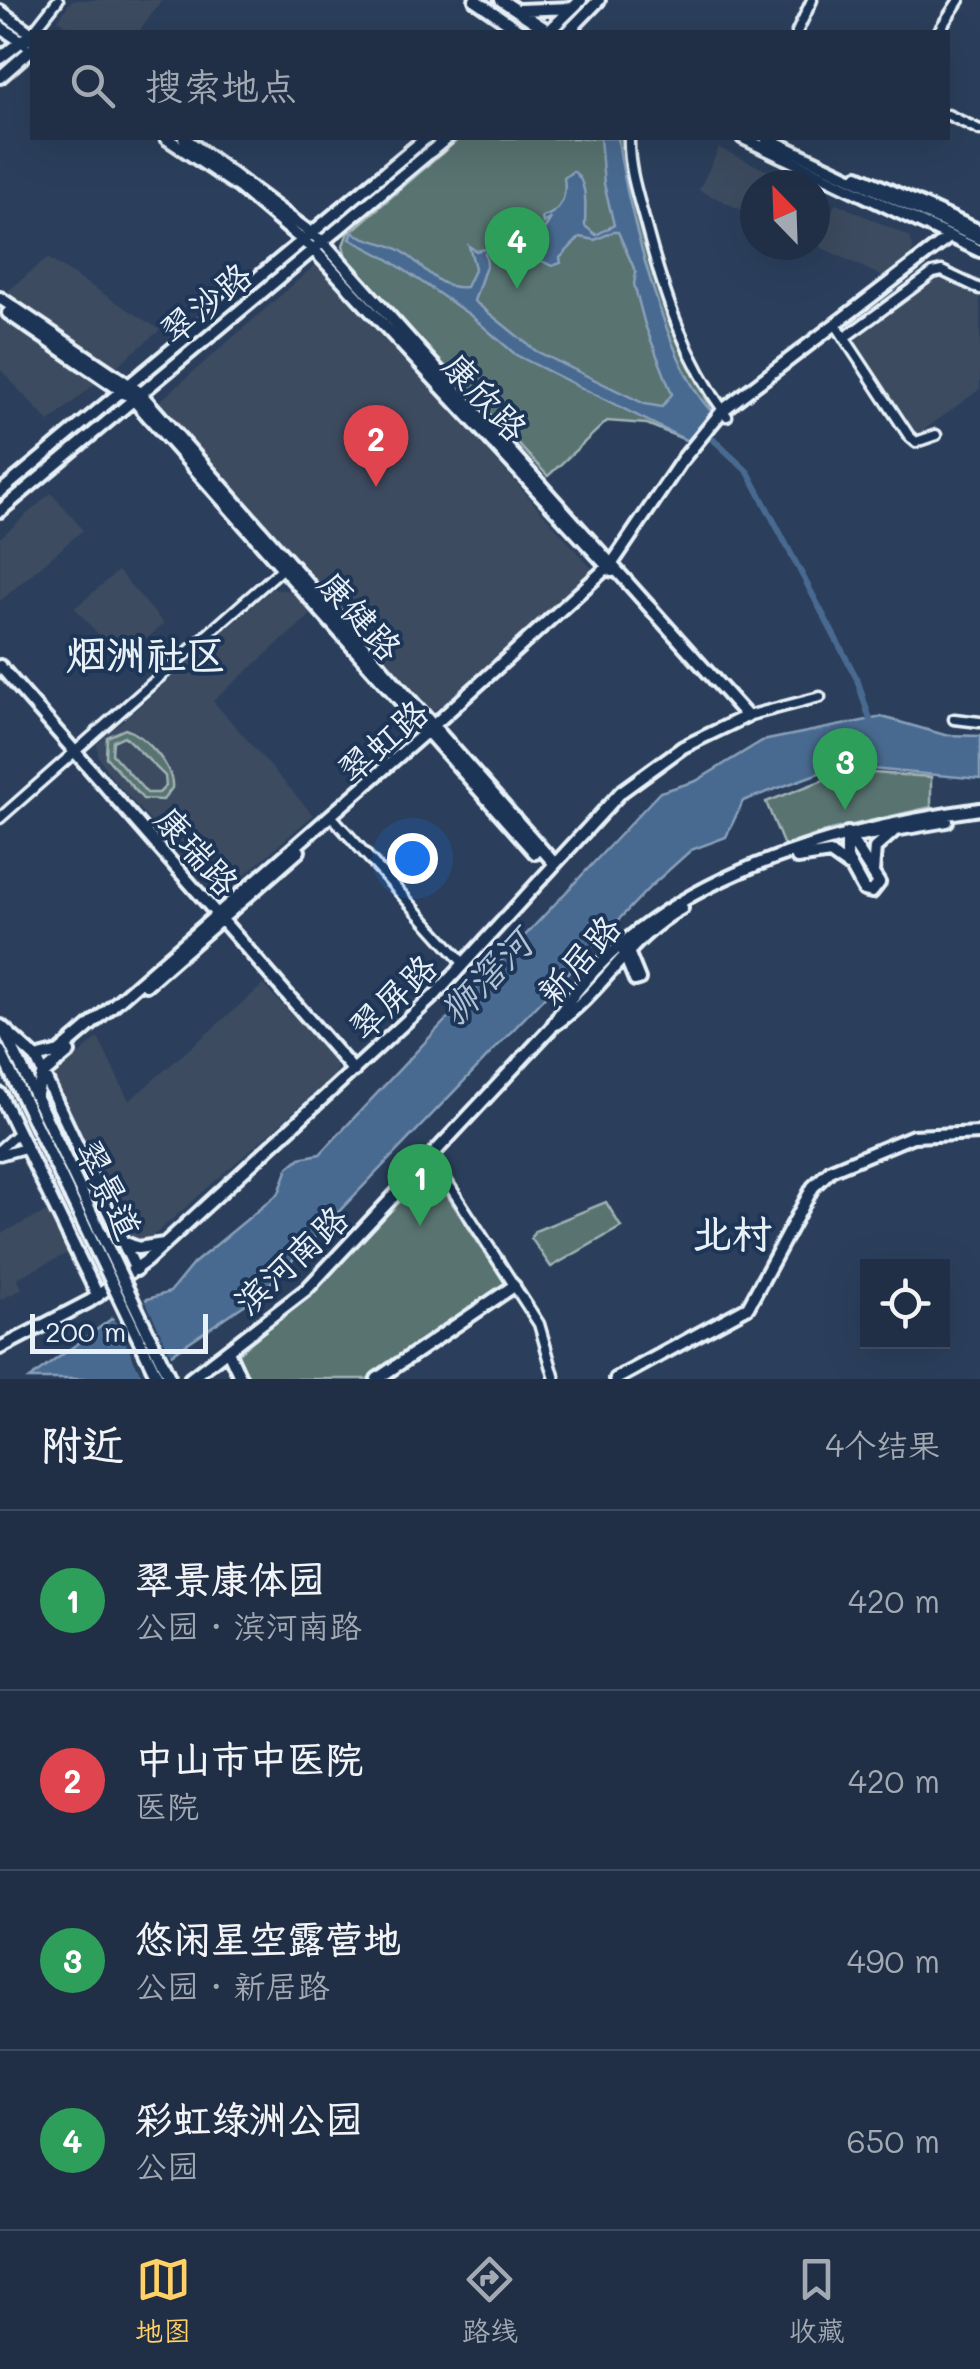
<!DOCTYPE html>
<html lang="zh">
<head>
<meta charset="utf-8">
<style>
	:root { --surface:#202f45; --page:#28374c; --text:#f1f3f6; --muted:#a2a9b3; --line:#3d4a5e; --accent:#ffd166 }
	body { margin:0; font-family:Mali,"LXGW WenKai TC",sans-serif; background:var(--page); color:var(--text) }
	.controls { position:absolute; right:30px; bottom:30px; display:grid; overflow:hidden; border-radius:0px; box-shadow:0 10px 40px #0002 }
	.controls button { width:90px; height:90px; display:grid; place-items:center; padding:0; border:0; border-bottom:2px solid var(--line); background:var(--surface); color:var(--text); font:50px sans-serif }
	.compass { position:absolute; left:740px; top:170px; width:90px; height:90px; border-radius:50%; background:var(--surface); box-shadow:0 10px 40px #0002; rotate:337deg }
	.scale { position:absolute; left:30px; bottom:25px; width:178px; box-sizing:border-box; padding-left:10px; border:5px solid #e8f1f8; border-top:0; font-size:28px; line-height:35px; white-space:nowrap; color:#e8f1f8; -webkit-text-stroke:8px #1d3557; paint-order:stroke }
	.you { position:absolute; left:412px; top:858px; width:35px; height:35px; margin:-25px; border:8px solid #fff; border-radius:50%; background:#1a73e8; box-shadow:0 0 0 15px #1a73e833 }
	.badge { display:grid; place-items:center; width:65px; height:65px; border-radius:50%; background:var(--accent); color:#fff; font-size:32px; font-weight:700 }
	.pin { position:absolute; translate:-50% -82px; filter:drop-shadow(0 2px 5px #0008) }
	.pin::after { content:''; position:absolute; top:52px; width:35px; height:30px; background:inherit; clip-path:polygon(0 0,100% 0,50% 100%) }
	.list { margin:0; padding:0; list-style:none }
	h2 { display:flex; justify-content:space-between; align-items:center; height:130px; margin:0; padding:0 40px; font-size:42px }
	h2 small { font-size:32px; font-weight:400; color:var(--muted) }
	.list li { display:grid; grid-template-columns:65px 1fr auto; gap:30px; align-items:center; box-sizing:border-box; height:180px; padding:0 40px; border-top:2px solid var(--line) }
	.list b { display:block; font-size:38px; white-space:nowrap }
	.list p { margin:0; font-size:32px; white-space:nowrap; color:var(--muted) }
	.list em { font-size:32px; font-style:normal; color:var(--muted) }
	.icon { flex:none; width:55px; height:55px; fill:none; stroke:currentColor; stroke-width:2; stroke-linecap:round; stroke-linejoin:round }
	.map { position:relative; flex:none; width:980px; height:1379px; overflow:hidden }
	.search { position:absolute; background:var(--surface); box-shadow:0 10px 40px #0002; left:30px; right:30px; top:30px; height:110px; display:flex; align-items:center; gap:25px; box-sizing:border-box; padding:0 35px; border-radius:0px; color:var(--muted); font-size:38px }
	.sheet { height:850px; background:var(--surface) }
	nav { display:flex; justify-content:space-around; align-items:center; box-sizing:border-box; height:140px; border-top:2px solid var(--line); background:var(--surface); font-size:28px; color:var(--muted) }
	nav a { display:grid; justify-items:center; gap:5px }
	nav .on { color:var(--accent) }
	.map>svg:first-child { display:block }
	.built { fill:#3c4b61 }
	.green { fill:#587370; stroke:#a0b2b4; stroke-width:2.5; fill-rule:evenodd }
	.water { fill:#4a6a90; stroke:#89a0ba; stroke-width:2.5; fill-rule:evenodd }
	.pier { fill:#2b3f5c }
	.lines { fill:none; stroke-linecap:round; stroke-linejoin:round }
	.canal { stroke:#4a6a90; stroke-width:6 }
	.street-casing { stroke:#e8f1f8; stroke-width:15 }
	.secondary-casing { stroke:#e8f1f8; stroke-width:18 }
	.street { stroke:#1d3557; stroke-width:8 }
	.secondary { stroke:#1d3557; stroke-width:10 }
	.secondary-bridge-casing { stroke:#e8f1f8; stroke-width:18; stroke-linecap:butt }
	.secondary-bridge { stroke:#1d3557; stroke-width:10 }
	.labels { text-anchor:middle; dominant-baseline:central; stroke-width:8; stroke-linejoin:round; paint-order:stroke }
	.street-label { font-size:35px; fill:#e8f1f8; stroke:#1d3557 }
	.water-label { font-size:38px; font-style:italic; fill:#b1c2d4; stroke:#1d3557 }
	.quarter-label { font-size:40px; font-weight:bold; fill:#e8f1f8; stroke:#1d3557 }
</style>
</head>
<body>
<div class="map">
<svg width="980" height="1379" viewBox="0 0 980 1379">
	<rect width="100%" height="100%" fill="#2b3f5c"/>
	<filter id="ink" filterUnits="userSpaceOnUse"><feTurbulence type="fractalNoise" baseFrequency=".01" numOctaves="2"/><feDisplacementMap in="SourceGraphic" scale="20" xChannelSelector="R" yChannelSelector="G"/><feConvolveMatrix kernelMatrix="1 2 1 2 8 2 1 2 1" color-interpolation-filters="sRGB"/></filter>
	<g filter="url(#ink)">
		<path class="built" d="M 72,0 L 162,0 L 139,32 L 75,32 L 58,20 Z
			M 719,148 L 798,185 L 755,185 L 755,216 L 699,190 Z
			M 836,203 L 908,236 L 913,246 L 911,257 L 884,277 L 816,245 Z
			M 47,258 L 160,330 L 49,422 L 0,369 L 0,298 Z
			M 320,261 L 594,571 L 432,713 L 159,402 Z
			M 940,262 L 980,279 L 980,389 L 914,437 L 840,334 Z
			M 51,493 L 83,530 L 0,601 L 0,538 Z
			M 118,571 L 164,624 L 121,660 L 75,608 Z
			M 271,589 L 293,591 L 313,613 L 213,701 L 313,815 L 226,891 L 211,889 L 112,778 L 98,756 L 97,744 Z
			M 263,985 L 337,1061 L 335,1075 L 152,1237 L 134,1240 L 125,1233 L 50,1079 L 98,1038 L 129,1101 Z
			M 50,1210 L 70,1252 L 17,1278 L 22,1289 L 0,1300 L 0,1234 Z"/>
		<path class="green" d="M 460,138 L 624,138 L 667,318 L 713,413 L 688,441 L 647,424 L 607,421 L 548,476 L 347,261 L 343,245 L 347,235 Z
			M 125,729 C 145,735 174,767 172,788 L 163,800 L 143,799 L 106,757 L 107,737 ZM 124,736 L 165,776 L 166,786 L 159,793 L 147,793 L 112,754 L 113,741 Z
			M 873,773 L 931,777 L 931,807 L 830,830 L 784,846 L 766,802 L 826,779 Z
			M 429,1168 L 506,1285 L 367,1379 L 249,1379 L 237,1354 L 293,1308 Z
			M 606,1202 L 621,1227 L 551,1267 L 531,1238 L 535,1231 Z"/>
		<path class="water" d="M 600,138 L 618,138 C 625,200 668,370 713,413 L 688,441 L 516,355 L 470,315 L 388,259 L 350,239 L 353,232 C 368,242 383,241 398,249 C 423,262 435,290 466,287 L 475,268 L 469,246 L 476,251 L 495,247 L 510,229 L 545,228 L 551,218 L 543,223 L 542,217 C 561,213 567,196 564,178 L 573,171 C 589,181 585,211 585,226 L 596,235 L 614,225 L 604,184 ZM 613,232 L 618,232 L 636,273 L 634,284 L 645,325 L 672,394 L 662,407 L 645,404 L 536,351 L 474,301 L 487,263 L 485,253 L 510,236 L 526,241 L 538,259 L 552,266 L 561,263 L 560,258 L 580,237 L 595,240 Z
			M 882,717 L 945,735 L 980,736 L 980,779 L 838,766 L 743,801 L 726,837 L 691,850 L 651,886 L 259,1295 L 134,1379 L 29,1379 L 132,1304 L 170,1292 L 193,1264 L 279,1193 L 288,1168 L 300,1158 L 320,1154 L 660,792 L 696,781 L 762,741 Z"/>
		<path class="pier" d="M 143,1296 L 173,1359 L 143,1379 L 112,1314 L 129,1300 Z"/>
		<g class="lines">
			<path class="canal" d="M 700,427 L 748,472 L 857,679 L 871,723"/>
			<defs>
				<path id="street" d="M 797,32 L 812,0
					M 938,32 L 959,0
					M 32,33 L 58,0
					M 948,115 L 980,130
					M 629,138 C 628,169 639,199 647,230 C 665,298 685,358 727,416
					M 836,325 L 909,436 L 916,442 L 936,435
					M 844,338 L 933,273 L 942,271 L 980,289
					M 747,716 L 820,697
					M 954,719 L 980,722
					M 0,818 L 285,566
					M 334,819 L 464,964
					M 0,1149 L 18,1133
					M 0,1155 L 25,1148
					M 431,1157 L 539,1324 L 555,1379"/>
				<path id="secondary" d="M 475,0 L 522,32
					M 501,0 L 550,32
					M 519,10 L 572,8
					M 0,11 L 32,34
					M 0,27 L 24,43
					M 548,32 L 581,0
					M 568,32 L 599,0
					M 0,58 L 32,33 L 32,40
					M 0,77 L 32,49
					M 166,138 L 239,187 L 314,250 L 612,571
					M 743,138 L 980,251
					M 766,138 L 980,239
					M 858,176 L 980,231
					M 0,298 L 139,392 L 554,863
					M 8,313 L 132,398 L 535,853
					M 0,492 L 426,138
					M 0,511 L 447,138
					M 0,666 L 354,1071
					M 847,833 L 879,883 L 872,892 L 864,890 L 847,859 Z
					M 860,836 L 947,821
					M 797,858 L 830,853 L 847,865
					M 873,872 L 875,848 L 893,832
					M 624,953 L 635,980 L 639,979 L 626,947
					M 146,985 L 299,851
					M 556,1024 C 603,991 630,936 682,908
					M 1,1026 L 36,1058 L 136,1270
					M 3,1029 L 59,1145
					M 0,1051 L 49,1152
					M 36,1058 L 59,1052 L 86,1029 L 433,726 L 613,562 L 682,460 L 723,410 L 948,238
					M 0,1094 L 98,1296
					M 36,1097 L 42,1075 L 69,1052
					M 123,1242 L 138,1248 L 164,1244
					M 0,1348 L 90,1301 L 146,1261 L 435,995 L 621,792 L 683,747 L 747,716 L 323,242 L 184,138
					M 228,1351 L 241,1379
					M 190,1379 L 307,1289 L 551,1028 C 637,882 824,831 980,809
					M 377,1379 L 514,1286
					M 616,1379 L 748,1307 L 813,1187 L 831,1170 L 913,1136 L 980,1133"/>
			</defs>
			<use href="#street" class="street-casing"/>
			<use href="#secondary" class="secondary-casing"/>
			<use href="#street" class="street"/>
			<use href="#secondary" class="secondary"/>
			<defs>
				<path id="secondary-bridge" d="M 59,1145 L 170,1379
					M 49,1152 L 158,1379"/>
			</defs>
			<use href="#secondary-bridge" class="secondary-bridge-casing"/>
			<use href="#secondary-bridge" class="secondary-bridge"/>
		</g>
	</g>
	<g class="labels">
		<g class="street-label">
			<text transform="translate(205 302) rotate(-39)">翠沙路</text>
			<text transform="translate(486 396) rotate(47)">康欣路</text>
			<text transform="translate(361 615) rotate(48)">康健路</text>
			<text transform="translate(382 740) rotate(-41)">翠虹路</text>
			<text transform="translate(198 850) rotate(48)">康瑞路</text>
			<text transform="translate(578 959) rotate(-49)">新居路</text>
			<text transform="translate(392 996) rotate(-44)">翠屏路</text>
			<text transform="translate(110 1189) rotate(64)">翠景道</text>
			<text transform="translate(290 1259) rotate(-43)">滨河南路</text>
		</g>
		<g class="water-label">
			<text transform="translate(485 976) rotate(-46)">狮滘河</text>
		</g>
		<g class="quarter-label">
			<text x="146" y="653">烟洲社区</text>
			<text x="732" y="1232">北村</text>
		</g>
	</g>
</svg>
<div class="controls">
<button><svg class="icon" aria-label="locate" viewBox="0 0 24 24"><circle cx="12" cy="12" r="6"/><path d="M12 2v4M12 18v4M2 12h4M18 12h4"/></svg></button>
</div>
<svg class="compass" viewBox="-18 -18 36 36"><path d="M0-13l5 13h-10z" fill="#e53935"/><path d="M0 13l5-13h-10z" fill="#a2a9b3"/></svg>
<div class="scale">200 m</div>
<div class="you"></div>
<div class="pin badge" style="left:420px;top:1226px;background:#2e9e5b">1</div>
<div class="pin badge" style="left:376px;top:487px;background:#e0444e">2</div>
<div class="pin badge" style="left:845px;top:810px;background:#2e9e5b">3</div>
<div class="pin badge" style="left:517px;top:289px;background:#2e9e5b">4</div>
<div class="search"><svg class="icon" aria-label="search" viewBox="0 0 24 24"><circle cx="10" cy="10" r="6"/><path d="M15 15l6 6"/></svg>搜索地点</div>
</div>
<section class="sheet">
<h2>附近<small>4个结果</small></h2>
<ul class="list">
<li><span class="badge" style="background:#2e9e5b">1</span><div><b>翠景康体园</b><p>公园 · 滨河南路</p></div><em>420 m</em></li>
<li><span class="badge" style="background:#e0444e">2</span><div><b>中山市中医院</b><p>医院</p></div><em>420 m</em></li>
<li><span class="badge" style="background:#2e9e5b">3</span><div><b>悠闲星空露营地</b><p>公园 · 新居路</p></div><em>490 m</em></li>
<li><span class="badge" style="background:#2e9e5b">4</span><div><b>彩虹绿洲公园</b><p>公园</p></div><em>650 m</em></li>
</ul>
</section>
<nav>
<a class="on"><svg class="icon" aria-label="map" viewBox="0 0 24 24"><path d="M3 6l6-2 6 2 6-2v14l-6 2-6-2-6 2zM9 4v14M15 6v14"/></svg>地图</a>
<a><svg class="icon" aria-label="directions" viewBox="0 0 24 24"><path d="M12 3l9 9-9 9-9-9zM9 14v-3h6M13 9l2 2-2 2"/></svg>路线</a>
<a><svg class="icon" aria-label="saved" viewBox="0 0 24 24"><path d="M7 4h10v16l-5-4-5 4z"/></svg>收藏</a>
</nav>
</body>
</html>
